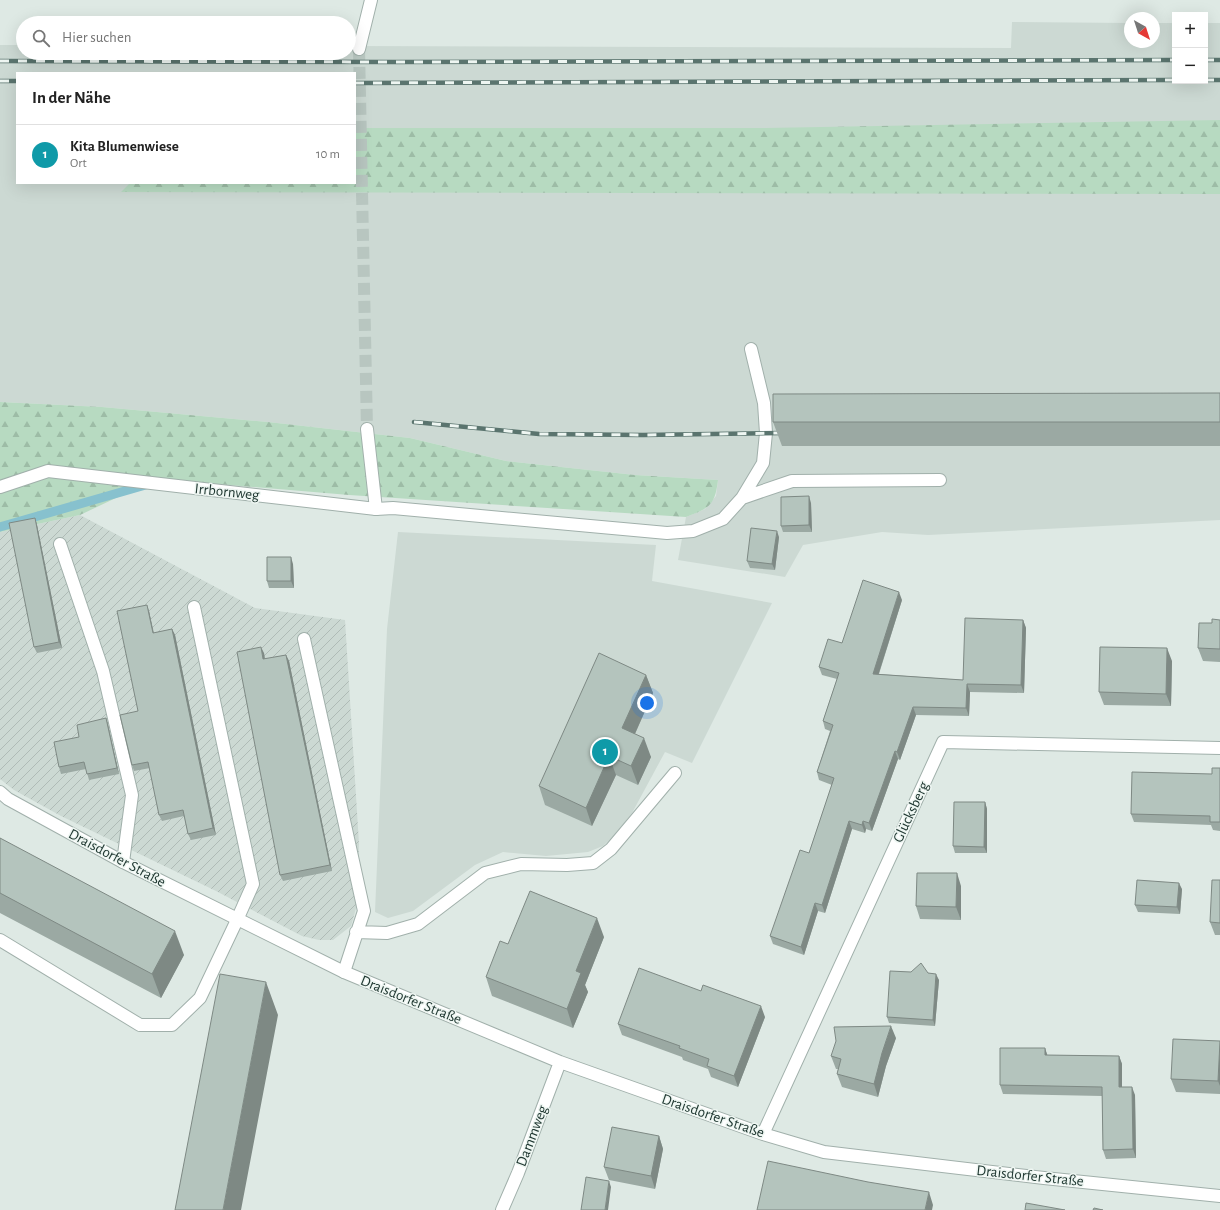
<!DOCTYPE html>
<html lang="de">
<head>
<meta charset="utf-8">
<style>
	:root { --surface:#fff; --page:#f2f2f2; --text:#222; --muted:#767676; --line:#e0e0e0; --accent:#db2777 }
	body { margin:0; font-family:"Alegreya Sans",sans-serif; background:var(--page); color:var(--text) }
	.controls { position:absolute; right:12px; top:12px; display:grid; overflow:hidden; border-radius:0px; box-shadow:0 4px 16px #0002 }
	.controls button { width:36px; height:36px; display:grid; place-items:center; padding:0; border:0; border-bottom:1px solid var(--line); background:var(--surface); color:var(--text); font:20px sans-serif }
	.compass { position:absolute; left:1124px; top:12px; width:36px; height:36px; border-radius:50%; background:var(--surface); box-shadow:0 4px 16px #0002; rotate:141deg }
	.you { position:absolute; left:647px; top:703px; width:14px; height:14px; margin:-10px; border:3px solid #fff; border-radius:50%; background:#1a73e8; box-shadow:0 0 0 6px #1a73e833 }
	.badge { display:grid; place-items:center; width:26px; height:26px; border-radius:50%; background:var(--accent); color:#fff; font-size:13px; font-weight:700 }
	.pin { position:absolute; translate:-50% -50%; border:2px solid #fff; box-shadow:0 1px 4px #0006 }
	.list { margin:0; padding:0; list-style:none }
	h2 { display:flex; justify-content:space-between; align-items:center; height:52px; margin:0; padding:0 16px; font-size:17px }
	h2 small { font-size:13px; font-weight:400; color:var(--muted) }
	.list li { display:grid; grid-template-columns:26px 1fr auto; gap:12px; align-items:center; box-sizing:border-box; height:60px; padding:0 16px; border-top:1px solid var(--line) }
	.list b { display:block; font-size:15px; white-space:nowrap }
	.list p { margin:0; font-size:13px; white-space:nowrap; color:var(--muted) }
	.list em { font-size:13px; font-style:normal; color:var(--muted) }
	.icon { flex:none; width:22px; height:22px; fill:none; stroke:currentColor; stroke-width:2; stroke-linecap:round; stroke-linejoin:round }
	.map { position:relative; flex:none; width:1220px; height:1210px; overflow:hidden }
	.search { position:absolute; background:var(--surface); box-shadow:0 4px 16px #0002; left:16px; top:16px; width:340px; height:44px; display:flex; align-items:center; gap:10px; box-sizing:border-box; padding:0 14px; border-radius:22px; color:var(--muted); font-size:15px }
	.panel { position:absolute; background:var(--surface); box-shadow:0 4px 16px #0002; left:16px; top:72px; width:340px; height:112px; border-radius:0px }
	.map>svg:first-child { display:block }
	.built { fill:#ccd9d3; fill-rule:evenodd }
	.industrial { fill:url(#industrial-furrows) }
	.forest { fill:url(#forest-firs) }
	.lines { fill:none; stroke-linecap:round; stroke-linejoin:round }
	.stream { stroke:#87c1ce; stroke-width:9 }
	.street-tunnel { stroke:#b8c6c0; stroke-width:12; stroke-dasharray:12 6; stroke-linecap:butt }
	.lane-casing { stroke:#a1b0ab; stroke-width:14 }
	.street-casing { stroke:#a1b0ab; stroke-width:14 }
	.lane { stroke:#fff; stroke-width:12 }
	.street { stroke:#fff; stroke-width:12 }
	.rail-casing { stroke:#5a746e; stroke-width:4.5 }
	.rail { stroke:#eef6f2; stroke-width:3; stroke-dasharray:9; stroke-linecap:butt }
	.wall { fill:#9ba9a3 }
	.shaded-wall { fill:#7e8984 }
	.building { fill:#b4c4bd; stroke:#7e8984 }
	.labels { text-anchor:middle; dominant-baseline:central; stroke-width:3; stroke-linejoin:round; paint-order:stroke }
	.street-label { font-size:15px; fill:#203832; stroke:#eef6f2 }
</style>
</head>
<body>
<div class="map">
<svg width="1220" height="1210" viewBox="0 0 1220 1210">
	<defs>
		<pattern id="industrial-furrows" width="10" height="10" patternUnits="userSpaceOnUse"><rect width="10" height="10" fill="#ccd9d3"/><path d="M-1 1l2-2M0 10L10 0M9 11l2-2" fill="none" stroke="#afbbb6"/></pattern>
		<pattern id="forest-firs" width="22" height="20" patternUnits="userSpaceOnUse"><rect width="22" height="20" fill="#b7dac1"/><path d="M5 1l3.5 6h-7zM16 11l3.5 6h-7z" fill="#9dbca6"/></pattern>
	</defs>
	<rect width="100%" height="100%" fill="#dee9e4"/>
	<path class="built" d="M 1012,22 L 1130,23 L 1130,42 L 1154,42 L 1154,23 L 1175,23 L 1175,81 L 1205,81 L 1205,23 L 1220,23 L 1220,520 L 928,535 L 882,532 L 803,545 L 785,577 L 678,560 L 686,517 L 705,509 L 716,496 L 718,480 L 635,475 L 506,461 L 410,438 L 268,422 L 102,407 L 0,402 L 0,45 L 23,45 L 23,53 L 349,53 L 349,46 L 1011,48 ZM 17,73 L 355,73 L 355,183 L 17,183 Z
		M 398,532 L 656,545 L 652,581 L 772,603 L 692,763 L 665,752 L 632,813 L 615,835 L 603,846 L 588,852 L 546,856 L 503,852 L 475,865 L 413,911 L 388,918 L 375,912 L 387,629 Z"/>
	<path class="industrial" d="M 80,515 L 255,608 L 345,620 L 359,844 L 357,905 L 351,926 L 333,940 L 319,940 L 302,936 L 216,891 L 61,816 L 14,790 L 0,779 L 0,532 Z"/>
	<path class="forest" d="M 1220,120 L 1220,194 L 121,192 L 130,183 L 355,183 L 355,128 L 765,128 Z
		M 0,402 L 102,407 L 268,422 L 410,438 L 506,461 L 635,475 L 718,480 C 715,506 709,508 686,517 L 349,495 L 156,479 L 80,515 L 0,532 Z"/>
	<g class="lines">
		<path class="stream" d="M 0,527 L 149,484"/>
		<path class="street-tunnel" d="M 359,49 L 367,429"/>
		<defs>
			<path id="lane" d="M 742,498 L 792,481 L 940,480
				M 376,509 L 393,508 L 667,533 L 693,531 L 723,519 L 742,498 L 763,463 L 766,433 L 764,403 L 751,349
				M 60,544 L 103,671 L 132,795 L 123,862
				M 304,639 L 364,911 L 344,972
				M 356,932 L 387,933 L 418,924 L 485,873 L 521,864 L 567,865 L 593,863 L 611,849 L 675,773
				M 0,940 L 140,1025 L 172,1025 L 200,998 L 237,920 L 253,884 L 194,607"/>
			<path id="street" d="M 359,49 L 371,0
				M 0,487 L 48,471 L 376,509 L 367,429
				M 0,792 L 8,799 L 123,862 L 344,972 L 560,1062 L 763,1134 L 824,1152 L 1044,1178 L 1220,1196
				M 763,1134 L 943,742 L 1220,748
				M 502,1210 L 518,1173 L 560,1062"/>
		</defs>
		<use href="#lane" class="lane-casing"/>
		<use href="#street" class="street-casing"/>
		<use href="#lane" class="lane"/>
		<use href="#street" class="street"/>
		<defs>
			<path id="rail" d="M 1205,60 L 1220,60
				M 0,61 L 396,62 L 1175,60
				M 1205,80 L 1220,80
				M 0,81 L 17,81
				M 355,83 L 1175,80
				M 414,422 L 539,434 L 643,435 L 782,433"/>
		</defs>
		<use href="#rail" class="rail-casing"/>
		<use href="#rail" class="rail"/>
	</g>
	<path class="wall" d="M 1220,393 L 1220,446 L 782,446 L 773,422 Z
		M 811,503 L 812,532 L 783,532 L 781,526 Z
		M 35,518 L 37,525 L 62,648 L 37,653 L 34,647 Z
		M 779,537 L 775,570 L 750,568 L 747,561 Z
		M 293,564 L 294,588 L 269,588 L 267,581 Z
		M 902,600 L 879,674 L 963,680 L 1023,620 L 1026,628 L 1024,693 L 970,692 L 969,716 L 916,715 L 900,760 L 898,759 L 872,831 L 866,829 L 865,833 L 852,829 L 825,913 L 818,911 L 804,955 L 773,944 L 770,936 L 809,853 L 832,785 L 819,780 L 817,772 L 830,731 L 825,729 L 823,721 L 837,679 L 822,675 L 819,667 L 842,643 Z
		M 149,611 L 154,633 L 172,629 L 175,635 L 216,835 L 191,840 L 188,834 L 184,816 L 162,821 L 159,815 L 150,768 L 134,771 L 132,765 Z
		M 1220,620 L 1220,662 L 1203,661 L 1198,648 L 1212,623 Z
		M 264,653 L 265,659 L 286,655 L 289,661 L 332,871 L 283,881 L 280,875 Z
		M 1172,661 L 1171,706 L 1104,705 L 1099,692 Z
		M 646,675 L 653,693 L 635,734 L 651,757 L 638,785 L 616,775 L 592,826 L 545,805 L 539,786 Z
		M 106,718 L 108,725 L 119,774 L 89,780 L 86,769 L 61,774 L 59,767 L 79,737 Z
		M 1220,768 L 1220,831 L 1213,830 L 1211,825 L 1134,822 L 1131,814 L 1212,774 Z
		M 985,802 L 987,809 L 987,853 L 955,853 L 953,846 Z
		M 0,838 L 184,955 L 161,998 L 0,913 Z
		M 1220,880 L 1220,935 L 1215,935 L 1210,922 Z
		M 961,886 L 961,920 L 920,919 L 916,906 Z
		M 1182,889 L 1180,914 L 1138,912 L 1135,905 Z
		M 604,937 L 585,985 L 588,992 L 573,1028 L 492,996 L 486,977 L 508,944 Z
		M 928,973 L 939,980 L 935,1026 L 889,1023 L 887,1017 Z
		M 701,991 L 765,1017 L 738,1087 L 711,1077 L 708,1069 L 683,1060 L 682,1057 L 622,1035 L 618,1024 Z
		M 896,1038 L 886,1066 L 878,1097 L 842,1087 L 837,1074 L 838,1069 L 836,1069 L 831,1056 Z
		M 1220,1041 L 1220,1094 L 1176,1092 L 1171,1079 Z
		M 1045,1048 L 1047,1055 L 1119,1056 L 1122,1064 L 1122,1087 L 1135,1095 L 1136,1158 L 1106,1159 L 1103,1150 L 1102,1096 L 1003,1094 L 1000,1085 Z
		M 659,1136 L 663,1149 L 655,1189 L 609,1180 L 604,1167 Z"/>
	<path class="shaded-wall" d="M 809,496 L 811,503 L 812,532 L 809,525 Z
		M 35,518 L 37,525 L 62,648 L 59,642 Z
		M 777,531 L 779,537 L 775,570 L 772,564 Z
		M 291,557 L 293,564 L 294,588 L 291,581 Z
		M 899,592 L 902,600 L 876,682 L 873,674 Z
		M 147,605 L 149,611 L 155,640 L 153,633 Z
		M 1023,620 L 1026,628 L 1024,693 L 1021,685 Z
		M 172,629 L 175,635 L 216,835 L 213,828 Z
		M 261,647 L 264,653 L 266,666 L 263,659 Z
		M 1167,648 L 1172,661 L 1171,706 L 1166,694 Z
		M 286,655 L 289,661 L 332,871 L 330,865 Z
		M 646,675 L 653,693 L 629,747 L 622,728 Z
		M 967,684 L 970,692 L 969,716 L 966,708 Z
		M 913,707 L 916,715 L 900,760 L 897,752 Z
		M 106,718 L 108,725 L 119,774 L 117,768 Z
		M 644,738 L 651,757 L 638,785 L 631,766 Z
		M 895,751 L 898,759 L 872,831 L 869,823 Z
		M 609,756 L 616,775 L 592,826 L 586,808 Z
		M 985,802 L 987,809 L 987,853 L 984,847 Z
		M 849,821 L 852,829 L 825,913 L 822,905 Z
		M 863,821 L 866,829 L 865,833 L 862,825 Z
		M 957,873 L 961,886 L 961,920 L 956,907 Z
		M 1179,883 L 1182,889 L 1180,914 L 1177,907 Z
		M 815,903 L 818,911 L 804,955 L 801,947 Z
		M 597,918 L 604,937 L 585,985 L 588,992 L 573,1028 L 567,1009 L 576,971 Z
		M 175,931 L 184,955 L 161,998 L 152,974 Z
		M 936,974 L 939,980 L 935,1026 L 933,1020 Z
		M 266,982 L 278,1015 L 241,1210 L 223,1210 Z
		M 761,1006 L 765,1017 L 738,1087 L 734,1076 Z
		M 891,1026 L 896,1038 L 886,1066 L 878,1097 L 874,1084 L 882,1053 Z
		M 1220,1041 L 1220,1086 L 1218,1081 Z
		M 1045,1048 L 1048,1057 L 1045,1055 Z
		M 1119,1056 L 1122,1064 L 1122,1095 L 1119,1087 Z
		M 1132,1087 L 1135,1095 L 1136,1158 L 1133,1149 Z
		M 659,1136 L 663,1149 L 655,1189 L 651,1176 Z
		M 609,1181 L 611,1187 L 608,1210 L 605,1210 Z
		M 929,1192 L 933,1205 L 932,1210 L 925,1210 Z"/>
	<path class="building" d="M 1220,393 L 1220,422 L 773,422 L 773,394 Z
		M 809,496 L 809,525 L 781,526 L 781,497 Z
		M 35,518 L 59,642 L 34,647 L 9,523 Z
		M 751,528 L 777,531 L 772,564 L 747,561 Z
		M 267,557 L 291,557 L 291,581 L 267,581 Z
		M 863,580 L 899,592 L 873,674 L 963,680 L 965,618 L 1023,620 L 1021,685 L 967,684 L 966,708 L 913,707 L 897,752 L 895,751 L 869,823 L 863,821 L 862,825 L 849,821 L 822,905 L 815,903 L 801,947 L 770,936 L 800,850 L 809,853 L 834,778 L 817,772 L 833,725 L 823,721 L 839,673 L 819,667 L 828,639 L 842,643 Z
		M 147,605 L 153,633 L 172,629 L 213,828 L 188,834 L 183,810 L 159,815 L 148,762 L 132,765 L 120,715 L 138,711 L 117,611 Z
		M 1212,619 L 1220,620 L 1220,649 L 1198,648 L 1199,623 L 1212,623 Z
		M 261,647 L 263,659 L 286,655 L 330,865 L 280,875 L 237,652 Z
		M 1100,647 L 1167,648 L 1166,694 L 1099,692 Z
		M 599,653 L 646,675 L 622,728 L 644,738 L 631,766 L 609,756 L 586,808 L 539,786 Z
		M 106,718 L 117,768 L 87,774 L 84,762 L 59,767 L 54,742 L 79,737 L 77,725 Z
		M 1212,768 L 1220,768 L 1220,822 L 1210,822 L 1210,816 L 1131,814 L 1132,772 L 1212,774 Z
		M 954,802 L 985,802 L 984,847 L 953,846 Z
		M 0,838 L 175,931 L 152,974 L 0,893 Z
		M 917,873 L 957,873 L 956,907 L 916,906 Z
		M 1137,880 L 1179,883 L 1177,907 L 1135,905 Z
		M 1212,880 L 1220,880 L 1220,923 L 1210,922 Z
		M 530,891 L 597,918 L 576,971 L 581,973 L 567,1009 L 486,977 L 500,941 L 508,944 Z
		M 921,963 L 928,973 L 936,974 L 933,1020 L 887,1017 L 890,971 L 911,972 Z
		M 639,968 L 701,991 L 703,985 L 761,1006 L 734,1076 L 707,1066 L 709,1059 L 679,1048 L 680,1046 L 618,1024 Z
		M 220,974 L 266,982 L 223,1210 L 175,1210 Z
		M 891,1026 L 882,1053 L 874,1084 L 837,1074 L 841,1059 L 831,1056 L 836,1041 L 834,1027 Z
		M 1173,1039 L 1220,1041 L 1218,1081 L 1171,1079 Z
		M 1000,1048 L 1045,1048 L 1045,1055 L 1119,1056 L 1119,1087 L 1132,1087 L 1133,1149 L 1103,1150 L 1102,1087 L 1000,1085 Z
		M 612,1127 L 659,1136 L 651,1176 L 604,1167 Z
		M 768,1161 L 868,1182 L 929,1192 L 925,1210 L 757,1210 Z
		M 586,1177 L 609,1181 L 605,1210 L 581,1210 Z
		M 1026,1203 L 1065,1210 L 1025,1210 Z
		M 1094,1208 L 1103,1210 L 1093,1210 Z"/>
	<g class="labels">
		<g class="street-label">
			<text transform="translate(227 492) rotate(6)">Irrbornweg</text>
			<text transform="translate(911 812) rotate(-65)">Glücksberg</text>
			<text transform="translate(117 858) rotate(28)">Draisdorfer Straße</text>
			<text transform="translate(411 1000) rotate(22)">Draisdorfer Straße</text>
			<text transform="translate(713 1116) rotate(19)">Draisdorfer Straße</text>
			<text transform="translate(532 1136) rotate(-69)">Dammweg</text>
			<text transform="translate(1030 1176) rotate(6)">Draisdorfer Straße</text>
		</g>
	</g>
</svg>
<div class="controls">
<button>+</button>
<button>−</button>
</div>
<svg class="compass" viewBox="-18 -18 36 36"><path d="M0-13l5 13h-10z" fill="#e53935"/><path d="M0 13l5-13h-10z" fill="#767676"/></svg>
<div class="you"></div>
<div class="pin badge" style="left:605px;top:752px;background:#0f9aa8">1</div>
<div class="search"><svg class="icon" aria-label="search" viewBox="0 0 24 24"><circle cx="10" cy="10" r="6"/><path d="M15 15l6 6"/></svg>Hier suchen</div>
<section class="panel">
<h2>In der Nähe<small></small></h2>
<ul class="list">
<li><span class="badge" style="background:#0f9aa8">1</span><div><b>Kita Blumenwiese</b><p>Ort</p></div><em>10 m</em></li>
</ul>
</section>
</div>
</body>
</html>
